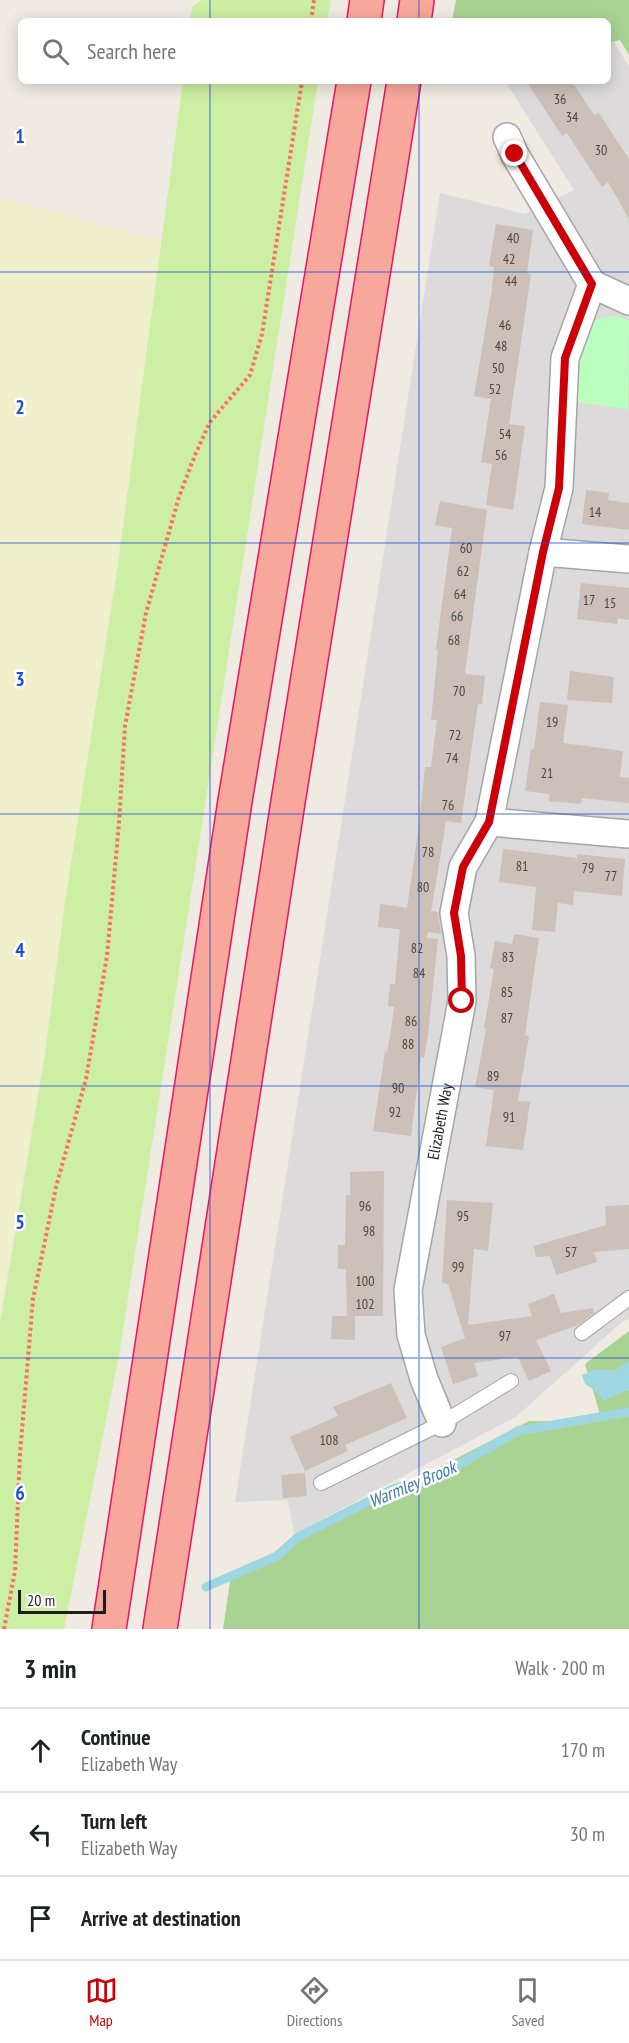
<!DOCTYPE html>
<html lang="en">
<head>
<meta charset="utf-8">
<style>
	:root { --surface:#fff; --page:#f2f2f2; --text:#202124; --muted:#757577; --line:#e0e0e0; --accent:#cb0009 }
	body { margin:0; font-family:"PT Sans Narrow",sans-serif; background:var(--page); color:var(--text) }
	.scale { position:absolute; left:18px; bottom:15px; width:88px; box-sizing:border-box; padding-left:6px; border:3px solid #1e1e1e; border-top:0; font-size:16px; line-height:21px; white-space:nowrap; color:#1e1e1e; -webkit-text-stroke:4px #fff; paint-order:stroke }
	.stop { position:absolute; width:18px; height:18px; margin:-14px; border:4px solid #cb0009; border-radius:50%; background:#fff }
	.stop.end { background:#cb0009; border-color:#fff; box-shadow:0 2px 6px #0008 }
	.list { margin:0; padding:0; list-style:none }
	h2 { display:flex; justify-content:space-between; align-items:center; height:78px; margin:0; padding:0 24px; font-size:26px }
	h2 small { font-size:20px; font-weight:400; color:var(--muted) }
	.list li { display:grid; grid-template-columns:39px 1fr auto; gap:18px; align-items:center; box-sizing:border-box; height:84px; padding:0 24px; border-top:2px solid var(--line) }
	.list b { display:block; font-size:22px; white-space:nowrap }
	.list p { margin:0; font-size:20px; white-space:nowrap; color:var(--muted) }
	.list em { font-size:20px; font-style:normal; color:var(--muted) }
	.icon { flex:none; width:33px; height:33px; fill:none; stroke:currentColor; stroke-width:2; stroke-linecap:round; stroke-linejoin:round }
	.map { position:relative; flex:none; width:629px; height:1629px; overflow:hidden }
	.search { position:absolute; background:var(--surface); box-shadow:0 3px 15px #0003; left:18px; right:18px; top:18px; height:66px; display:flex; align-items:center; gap:15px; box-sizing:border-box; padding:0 21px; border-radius:9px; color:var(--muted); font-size:22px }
	.sheet { height:330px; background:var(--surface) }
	nav { display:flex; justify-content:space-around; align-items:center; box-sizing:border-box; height:84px; border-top:2px solid var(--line); background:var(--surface); font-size:16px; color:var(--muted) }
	nav a { display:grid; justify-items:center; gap:3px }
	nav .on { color:var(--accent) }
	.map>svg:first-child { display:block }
	.residential { fill:#dcdada }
	.farmland { fill:#f0f1cc }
	.grass { fill:#ccefa3 }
	.forest { fill:#a9d393 }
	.park { fill:#baffbd }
	.water { fill:#9ed6e2 }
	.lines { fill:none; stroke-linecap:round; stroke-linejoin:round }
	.stream { stroke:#9ed6e2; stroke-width:9 }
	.building { fill:#ccc0b8 }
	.service-casing { stroke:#a5a5a5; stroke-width:16 }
	.minor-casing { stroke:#a5a5a5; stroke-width:30 }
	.trunk-casing { stroke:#eb1366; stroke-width:36 }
	.path { stroke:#ff6d64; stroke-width:4; stroke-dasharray:3 3; stroke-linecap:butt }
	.service { stroke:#fff; stroke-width:14 }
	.minor { stroke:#fff; stroke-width:27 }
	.trunk { stroke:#f7a89a; stroke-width:33 }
	.route { stroke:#cb0009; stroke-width:8 }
	.grid { fill:none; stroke:#1d4ed8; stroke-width:1.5; stroke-opacity:0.55 }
	.labels { text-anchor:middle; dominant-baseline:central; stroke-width:5; stroke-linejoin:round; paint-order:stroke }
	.number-label { font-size:14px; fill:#4a4644 }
	.street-label { font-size:16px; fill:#1e1e1e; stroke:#fff }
	.water-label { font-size:18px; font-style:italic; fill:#3f7baf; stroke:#fff }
	.grid-label { font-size:20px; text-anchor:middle; font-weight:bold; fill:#1d4ed8; stroke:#fff; stroke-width:5; stroke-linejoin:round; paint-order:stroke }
</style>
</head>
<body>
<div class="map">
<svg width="629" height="1629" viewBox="0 0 629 1629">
	<rect width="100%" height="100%" fill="#f0ebe2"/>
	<path class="residential" d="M 613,40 L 629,67 L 629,1318 L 622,1322 L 517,1416 L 294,1534 L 288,1500 L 235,1502 L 440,193 L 525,214 L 574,190 L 505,81 L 608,81 L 608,42 Z"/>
	<path class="farmland" d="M 0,198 L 162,241 L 116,571 L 65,901 L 44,1053 L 0,1316 Z"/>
	<path class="grass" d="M 202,0 L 331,0 L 327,21 L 190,21 L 192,7 Z
		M 183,81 L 318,81 L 119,1356 L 64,1629 L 0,1629 L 0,1323 L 45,1053 L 65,902 L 117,571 Z"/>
	<path class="forest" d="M 456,0 L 629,0 L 629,55 L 620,40 L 608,43 L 608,21 L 452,21 Z
		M 629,1331 L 629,1629 L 223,1629 L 231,1575 L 529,1421 L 602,1421 L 585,1364 Z"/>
	<path class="park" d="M 613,316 L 629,320 L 628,409 L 576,402 C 576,380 576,330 599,319 C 603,317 609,317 613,316 Z"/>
	<path class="water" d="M 629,1361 L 629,1391 L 625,1391 L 604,1401 L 593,1389 L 585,1384 L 582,1375 L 597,1369 L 616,1370 Z"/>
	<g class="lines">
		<path class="stream" d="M 206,1587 L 277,1556 L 298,1537 L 395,1488 L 435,1478 L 518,1431 L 629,1412"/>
	</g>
	<path class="building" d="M 526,81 L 572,81 L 594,115 L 599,113 L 629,159 L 629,219 L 608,182 L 602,187 L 567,133 L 562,136 Z
		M 496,224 L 533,230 L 527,273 L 531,274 L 509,424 L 525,426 L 513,510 L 486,505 L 492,464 L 481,462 L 491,399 L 474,396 L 492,289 L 494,267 L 489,266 Z
		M 586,490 L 609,493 L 608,500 L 629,503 L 629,530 L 582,524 Z
		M 440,501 L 487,510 L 465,674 L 485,676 L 482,704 L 478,704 L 461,823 L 446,821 L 438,871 L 431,911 L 438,912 L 441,934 L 428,932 L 427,938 L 438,939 L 428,1035 L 424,1058 L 421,1057 L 411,1136 L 373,1131 L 385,1052 L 387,1053 L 391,1030 L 394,1007 L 388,1006 L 390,984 L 395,984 L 400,929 L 378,927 L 380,904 L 407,908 L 418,832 L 425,767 L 431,767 L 437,720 L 431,720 L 438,650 L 436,649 L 452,528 L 435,525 Z
		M 581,583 L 629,588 L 629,620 L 618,618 L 617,624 L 577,619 Z
		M 570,671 L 614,677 L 612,703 L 567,700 Z
		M 540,702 L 568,705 L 563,743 L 623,751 L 620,777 L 629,778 L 629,803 L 582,798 L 581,804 L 549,801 L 550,794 L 525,791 L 531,749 L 534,749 Z
		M 503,849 L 577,858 L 577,854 L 625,859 L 622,896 L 574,891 L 573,905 L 558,903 L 555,932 L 532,930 L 536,887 L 499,882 Z
		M 514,934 L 539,938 L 525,1035 L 529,1036 L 518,1101 L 530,1102 L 523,1150 L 486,1146 L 494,1090 L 475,1087 L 486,1029 L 484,1028 L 494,969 L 490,968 L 495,941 L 512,944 Z
		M 384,1171 L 383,1316 L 347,1316 L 346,1269 L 338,1269 L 338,1245 L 345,1245 L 346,1195 L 350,1195 L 350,1172 Z
		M 447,1200 L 493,1203 L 488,1251 L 474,1249 L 468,1325 L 532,1316 L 528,1304 L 554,1294 L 561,1313 L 593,1308 L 594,1313 L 578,1325 L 536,1340 L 551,1371 L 529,1381 L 518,1357 L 474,1363 L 478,1376 L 453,1384 L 441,1347 L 465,1338 L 448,1284 L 442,1283 Z
		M 629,1205 L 629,1249 L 594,1252 L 597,1262 L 556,1275 L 550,1256 L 536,1257 L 534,1246 L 606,1225 L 605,1206 Z
		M 332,1316 L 355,1316 L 355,1340 L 331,1339 Z
		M 391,1383 L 407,1418 L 345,1445 L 348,1451 L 305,1471 L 290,1437 L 338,1416 L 333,1407 Z
		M 305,1473 L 307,1496 L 283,1498 L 281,1475 Z"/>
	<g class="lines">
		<defs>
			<path id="service" d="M 582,1333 L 629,1298
				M 321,1483 L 442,1423 L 511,1381"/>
			<g id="minor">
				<path d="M 592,284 L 629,301"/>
				<path d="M 543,552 L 629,559"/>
				<path d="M 489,822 L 629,834"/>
				<path id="s1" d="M 442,1423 L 424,1379 L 411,1335 L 408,1290 L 462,1001 L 461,956 L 454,913 L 463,867 L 489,822 L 543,552 L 559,488 L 565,358 L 592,284 L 515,155 L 507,137"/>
			</g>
			<path id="trunk" d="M 364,21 L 367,0
				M 414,21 L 417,0
				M 109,1629 L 235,801 L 354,81
				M 160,1629 L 288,802 L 404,81"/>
		</defs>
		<use href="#service" class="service-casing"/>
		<use href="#minor" class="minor-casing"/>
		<use href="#trunk" class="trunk-casing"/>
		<path class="path" d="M 311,21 L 314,0
			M 4,1629 L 15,1571 L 20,1454 L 33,1299 L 56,1187 L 86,1079 L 107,956 L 119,823 L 125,726 L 146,613 L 179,497 L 195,455 L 210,422 L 250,375 L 262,334 L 302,81"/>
		<use href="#service" class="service"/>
		<use href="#minor" class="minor"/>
		<use href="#trunk" class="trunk"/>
	</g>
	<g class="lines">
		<path class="route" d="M 462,1001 L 461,956 L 454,913 L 463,867 L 489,822 L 543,552 L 559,488 L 565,358 L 592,284 L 515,154"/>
	</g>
	<path class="grid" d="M 210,0 L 210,21M 419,0 L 419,21M 210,81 L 210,1629M 419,81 L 419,1629M 0,272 L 629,272M 0,543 L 629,543M 0,814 L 629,814M 0,1086 L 629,1086M 0,1358 L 629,1358"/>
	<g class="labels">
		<g class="number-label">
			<text x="560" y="99">36</text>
			<text x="572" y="117">34</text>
			<text x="601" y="150">30</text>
			<text x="513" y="238">40</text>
			<text x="509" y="259">42</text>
			<text x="511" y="281">44</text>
			<text x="505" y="325">46</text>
			<text x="501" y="346">48</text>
			<text x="498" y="368">50</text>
			<text x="495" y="389">52</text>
			<text x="505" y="434">54</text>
			<text x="501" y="455">56</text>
			<text x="595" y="512">14</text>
			<text x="466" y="548">60</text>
			<text x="463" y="571">62</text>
			<text x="460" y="594">64</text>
			<text x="589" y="600">17</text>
			<text x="610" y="603">15</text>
			<text x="457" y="616">66</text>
			<text x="454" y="640">68</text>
			<text x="459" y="691">70</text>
			<text x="552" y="722">19</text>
			<text x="455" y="735">72</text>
			<text x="452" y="758">74</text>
			<text x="547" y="773">21</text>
			<text x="448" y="805">76</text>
			<text x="428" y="852">78</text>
			<text x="522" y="866">81</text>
			<text x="588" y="868">79</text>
			<text x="611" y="876">77</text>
			<text x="423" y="887">80</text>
			<text x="417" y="948">82</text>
			<text x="508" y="957">83</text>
			<text x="419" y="973">84</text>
			<text x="507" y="992">85</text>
			<text x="507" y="1018">87</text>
			<text x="411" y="1021">86</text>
			<text x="408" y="1044">88</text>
			<text x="493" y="1076">89</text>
			<text x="398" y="1088">90</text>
			<text x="395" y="1112">92</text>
			<text x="509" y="1117">91</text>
			<text x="365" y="1206">96</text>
			<text x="463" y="1216">95</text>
			<text x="369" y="1231">98</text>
			<text x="571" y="1252">57</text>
			<text x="458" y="1267">99</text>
			<text x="365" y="1281">100</text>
			<text x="365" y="1304">102</text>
			<text x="505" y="1336">97</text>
			<text x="329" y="1440">108</text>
		</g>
		<g class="street-label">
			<text stroke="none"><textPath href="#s1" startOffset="310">Elizabeth Way</textPath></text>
		</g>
		<g class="water-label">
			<text transform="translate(412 1484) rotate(-23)">Warmley Brook</text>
		</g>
	</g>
	<g class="grid-label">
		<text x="20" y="143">1</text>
		<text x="20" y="414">2</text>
		<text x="20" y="686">3</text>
		<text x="20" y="957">4</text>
		<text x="20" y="1229">5</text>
		<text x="20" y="1500">6</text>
	</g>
</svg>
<div class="scale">20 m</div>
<div class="stop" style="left:462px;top:1001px"></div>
<div class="stop end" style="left:515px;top:154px"></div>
<div class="search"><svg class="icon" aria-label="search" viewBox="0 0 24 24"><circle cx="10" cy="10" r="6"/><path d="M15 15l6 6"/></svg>Search here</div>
</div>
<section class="sheet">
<h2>3 min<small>Walk · 200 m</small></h2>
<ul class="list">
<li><svg class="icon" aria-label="ahead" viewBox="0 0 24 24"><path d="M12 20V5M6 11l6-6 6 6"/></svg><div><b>Continue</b><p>Elizabeth Way</p></div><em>170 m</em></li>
<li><svg class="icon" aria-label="left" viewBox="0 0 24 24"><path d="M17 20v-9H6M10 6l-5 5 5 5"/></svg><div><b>Turn left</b><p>Elizabeth Way</p></div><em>30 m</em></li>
<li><svg class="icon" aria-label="arrive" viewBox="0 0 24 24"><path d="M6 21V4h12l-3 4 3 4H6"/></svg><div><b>Arrive at destination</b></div></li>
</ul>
</section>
<nav>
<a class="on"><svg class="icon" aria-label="map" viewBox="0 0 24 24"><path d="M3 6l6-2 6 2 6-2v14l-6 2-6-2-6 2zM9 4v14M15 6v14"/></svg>Map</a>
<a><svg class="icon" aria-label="directions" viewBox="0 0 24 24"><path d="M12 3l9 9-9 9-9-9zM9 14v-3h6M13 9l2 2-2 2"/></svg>Directions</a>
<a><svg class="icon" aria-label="saved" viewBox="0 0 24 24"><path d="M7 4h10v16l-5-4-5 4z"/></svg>Saved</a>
</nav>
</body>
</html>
